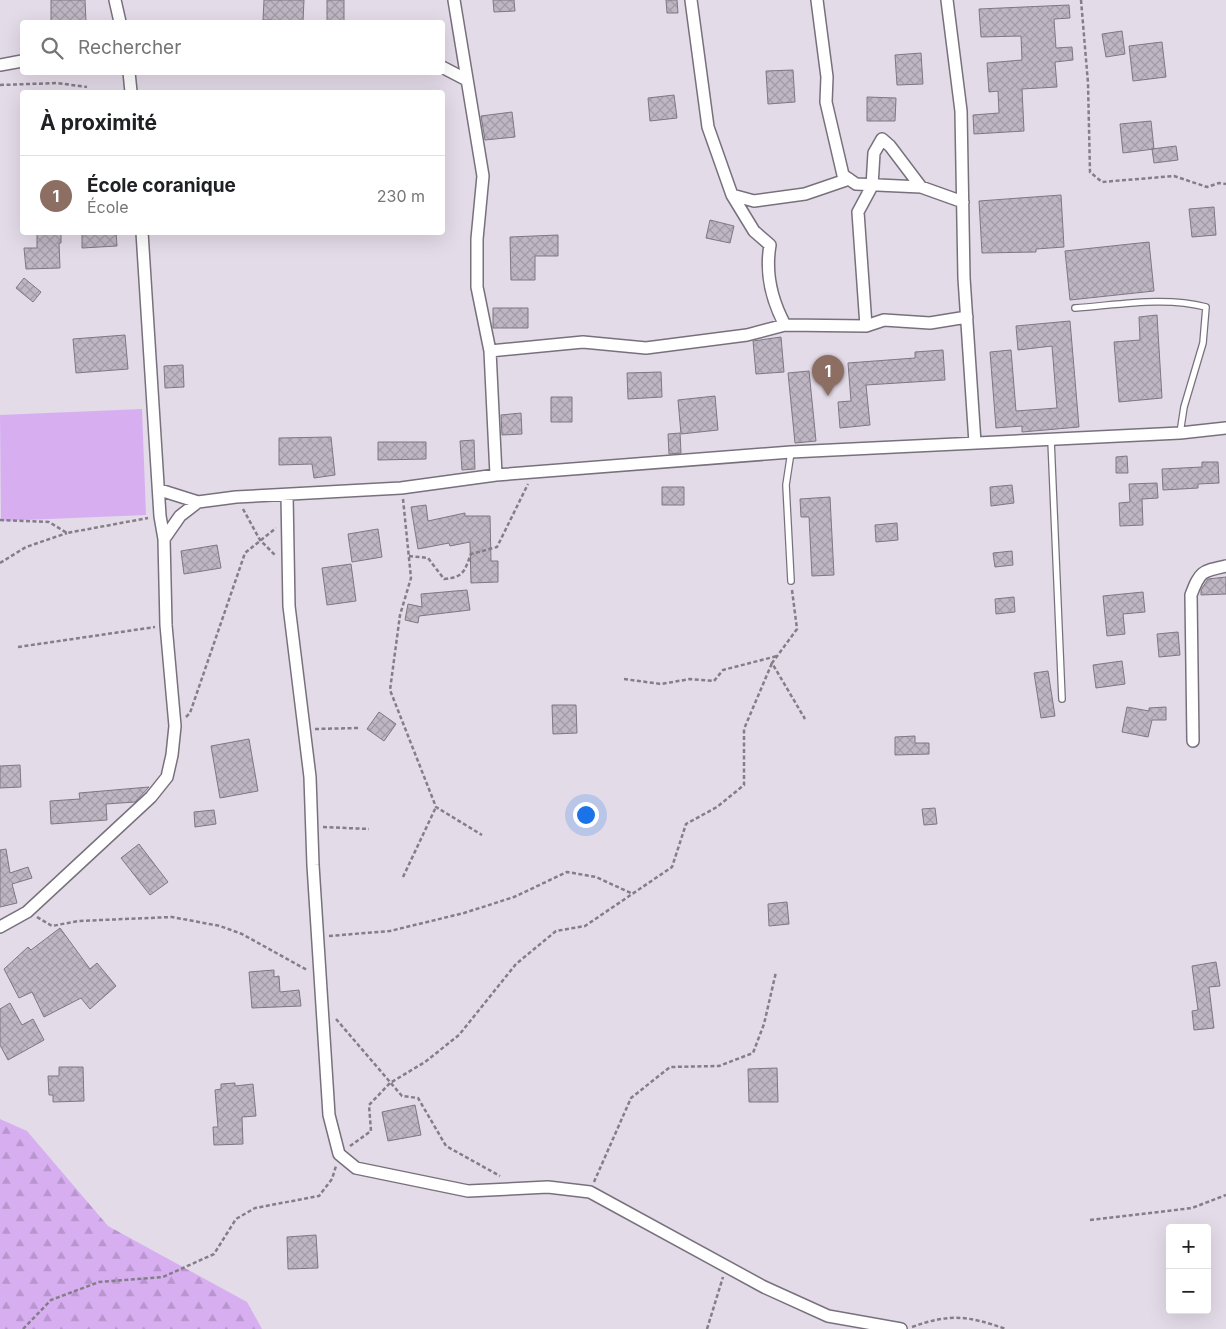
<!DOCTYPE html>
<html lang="fr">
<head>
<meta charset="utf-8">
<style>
	:root { --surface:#fff; --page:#f6f6f6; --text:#202124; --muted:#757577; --line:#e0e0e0; --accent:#2563eb }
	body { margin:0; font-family:Inter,sans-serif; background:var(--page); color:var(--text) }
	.controls { position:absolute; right:15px; bottom:15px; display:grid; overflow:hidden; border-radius:5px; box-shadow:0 5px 20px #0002 }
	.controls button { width:45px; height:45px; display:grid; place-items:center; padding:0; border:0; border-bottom:1px solid var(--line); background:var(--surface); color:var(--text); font:25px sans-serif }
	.you { position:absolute; left:585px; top:814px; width:18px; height:18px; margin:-12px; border:4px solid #fff; border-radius:50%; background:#1a73e8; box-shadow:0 0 0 8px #1a73e833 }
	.badge { display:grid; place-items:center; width:32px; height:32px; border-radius:50%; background:var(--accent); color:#fff; font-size:16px; font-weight:700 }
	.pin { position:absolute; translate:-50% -41px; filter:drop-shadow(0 1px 2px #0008) }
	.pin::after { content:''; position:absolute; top:26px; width:18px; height:15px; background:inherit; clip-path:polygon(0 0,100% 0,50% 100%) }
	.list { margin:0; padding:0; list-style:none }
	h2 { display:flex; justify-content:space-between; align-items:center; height:65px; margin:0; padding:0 20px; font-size:21px }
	h2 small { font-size:16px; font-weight:400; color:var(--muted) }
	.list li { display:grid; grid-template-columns:32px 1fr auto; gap:15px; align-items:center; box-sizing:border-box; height:80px; padding:0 20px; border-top:1px solid var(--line) }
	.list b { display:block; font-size:19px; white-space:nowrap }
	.list p { margin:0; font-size:16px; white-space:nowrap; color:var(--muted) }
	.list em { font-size:16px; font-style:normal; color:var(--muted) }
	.icon { flex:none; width:28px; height:28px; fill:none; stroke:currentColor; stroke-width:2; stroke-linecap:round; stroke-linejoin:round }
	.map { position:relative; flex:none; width:1226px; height:1329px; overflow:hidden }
	.search { position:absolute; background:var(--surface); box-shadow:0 5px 20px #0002; left:20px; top:20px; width:425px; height:55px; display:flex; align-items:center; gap:12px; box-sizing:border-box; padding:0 18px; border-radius:5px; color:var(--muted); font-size:19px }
	.panel { position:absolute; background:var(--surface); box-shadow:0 5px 20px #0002; left:20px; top:90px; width:425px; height:145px; border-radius:5px }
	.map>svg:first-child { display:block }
	.forest { fill:url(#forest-firs) }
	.pitch { fill:#d7aff1 }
	.building { fill:url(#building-cross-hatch); stroke:#7e7883 }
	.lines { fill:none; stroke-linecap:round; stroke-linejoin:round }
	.service-casing { stroke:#78717d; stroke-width:8 }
	.minor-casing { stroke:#78717d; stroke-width:14 }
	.path { stroke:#847e87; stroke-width:2.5; stroke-dasharray:4 2.5; stroke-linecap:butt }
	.service { stroke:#fff; stroke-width:5.5 }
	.minor { stroke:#fff; stroke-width:11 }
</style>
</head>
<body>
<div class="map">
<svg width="1226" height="1329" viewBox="0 0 1226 1329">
	<defs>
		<pattern id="forest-firs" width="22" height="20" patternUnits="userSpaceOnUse" patternTransform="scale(1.25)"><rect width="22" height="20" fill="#d7aff1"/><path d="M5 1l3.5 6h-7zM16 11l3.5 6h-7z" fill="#b895ce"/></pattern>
		<pattern id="building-cross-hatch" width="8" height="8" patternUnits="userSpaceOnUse" patternTransform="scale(1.25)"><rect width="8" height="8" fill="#beb6c3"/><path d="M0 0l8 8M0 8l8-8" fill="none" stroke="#a29ba6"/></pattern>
	</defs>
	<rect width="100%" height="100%" fill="#e3dbe8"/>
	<path class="forest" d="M 0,1119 L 27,1131 L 108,1226 L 247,1302 L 262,1329 L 0,1329 Z"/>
	<path class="pitch" d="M 142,409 L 146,515 L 1,521 L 0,415 Z"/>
	<path class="building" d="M 51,0 L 85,0 L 86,22 L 51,22 Z
		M 264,0 L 304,0 L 303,21 L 263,20 Z
		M 327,0 L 344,0 L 344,22 L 327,22 Z
		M 493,0 L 514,0 L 515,11 L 494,12 Z
		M 666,0 L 677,0 L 678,13 L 667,13 Z
		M 1069,5 L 1070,18 L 1054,19 L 1056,48 L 1072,47 L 1073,60 L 1055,62 L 1057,87 L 1022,89 L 1024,131 L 974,134 L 973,115 L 999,113 L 998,91 L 989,92 L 987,63 L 1022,60 L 1021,36 L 981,37 L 979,9 Z
		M 1122,31 L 1125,54 L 1106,57 L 1102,34 Z
		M 1162,42 L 1166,77 L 1133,81 L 1129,46 Z
		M 921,53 L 923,84 L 897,85 L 895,55 Z
		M 793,70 L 795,102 L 768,104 L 766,71 Z
		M 674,95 L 677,118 L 650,121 L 648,98 Z
		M 867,97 L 896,98 L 895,121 L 867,121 Z
		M 512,112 L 515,137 L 485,140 L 481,116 Z
		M 1151,121 L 1154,149 L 1123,153 L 1120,124 Z
		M 1176,146 L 1178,160 L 1154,163 L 1152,149 Z
		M 1061,195 L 1064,247 L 1036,249 L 1036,252 L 982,253 L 979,201 Z
		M 1214,207 L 1216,235 L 1192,237 L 1189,209 Z
		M 710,220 L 734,226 L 730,243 L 706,238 Z
		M 37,232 L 61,232 L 61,243 L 59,243 L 60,268 L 26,269 L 24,248 L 37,248 Z
		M 82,232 L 116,232 L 117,246 L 82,248 Z
		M 558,235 L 558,256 L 535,256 L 535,280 L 511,280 L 510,237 Z
		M 1149,242 L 1154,291 L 1070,300 L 1065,251 Z
		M 24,278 L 41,292 L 33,302 L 16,288 Z
		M 493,308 L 528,308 L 528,328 L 493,328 Z
		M 1157,315 L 1162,398 L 1119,402 L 1114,342 L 1140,340 L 1139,317 Z
		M 1070,321 L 1079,427 L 1022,432 L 1022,426 L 996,428 L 990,352 L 1011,350 L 1016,411 L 1057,408 L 1052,346 L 1018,350 L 1016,326 Z
		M 125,335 L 128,369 L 76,373 L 73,339 Z
		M 781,337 L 784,372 L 756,374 L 753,341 Z
		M 943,350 L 945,380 L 866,385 L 870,425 L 840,428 L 838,402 L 851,401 L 848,363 L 915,358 L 915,352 Z
		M 183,365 L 184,387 L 165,388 L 164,366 Z
		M 809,371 L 816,441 L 795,443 L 788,373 Z
		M 661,372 L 662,397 L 628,399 L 627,373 Z
		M 715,396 L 718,430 L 681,434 L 678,400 Z
		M 551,397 L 572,397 L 572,422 L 551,422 Z
		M 521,413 L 522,434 L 502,435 L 501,415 Z
		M 680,433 L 681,453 L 669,454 L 668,434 Z
		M 331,437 L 335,475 L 314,478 L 312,464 L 279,465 L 279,438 Z
		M 474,440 L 475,469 L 462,470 L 460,441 Z
		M 378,442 L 426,442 L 426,459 L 378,460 Z
		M 1127,456 L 1128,473 L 1116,473 L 1116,457 Z
		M 1202,462 L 1218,462 L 1219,483 L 1198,484 L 1198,488 L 1163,490 L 1162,469 L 1202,467 Z
		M 1157,483 L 1158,498 L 1142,499 L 1143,525 L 1120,526 L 1119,503 L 1130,502 L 1129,484 Z
		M 1012,485 L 1014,503 L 991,506 L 990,487 Z
		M 662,487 L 684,487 L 684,505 L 662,505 Z
		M 830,497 L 834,575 L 812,576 L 809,517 L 801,517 L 800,499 Z
		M 426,505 L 428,521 L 465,513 L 465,516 L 490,516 L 491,561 L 498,561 L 498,582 L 471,583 L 470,542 L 450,546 L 449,543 L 418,549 L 411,507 Z
		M 897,523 L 898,540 L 876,542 L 875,525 Z
		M 378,529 L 382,557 L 352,562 L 348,534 Z
		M 217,545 L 221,568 L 184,574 L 181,551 Z
		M 1012,551 L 1013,565 L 995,567 L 993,553 Z
		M 351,564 L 356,601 L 327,605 L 322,568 Z
		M 1226,577 L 1226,594 L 1201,595 L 1201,590 L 1208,579 Z
		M 467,590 L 470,610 L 419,616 L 418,623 L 405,620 L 408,604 L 422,607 L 421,594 Z
		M 1143,592 L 1145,612 L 1123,614 L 1125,634 L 1107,636 L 1103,596 Z
		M 1014,597 L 1015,612 L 996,614 L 995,599 Z
		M 1178,632 L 1180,655 L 1159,657 L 1157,634 Z
		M 1122,661 L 1125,684 L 1096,688 L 1093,665 Z
		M 1048,671 L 1055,716 L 1041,718 L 1034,673 Z
		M 552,705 L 576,705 L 577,733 L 553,734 Z
		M 1127,707 L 1149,711 L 1149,708 L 1166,707 L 1166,720 L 1152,720 L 1148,737 L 1122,732 Z
		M 379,712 L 396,724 L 384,741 L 367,729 Z
		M 915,736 L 915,743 L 929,743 L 929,754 L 895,755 L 895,737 Z
		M 249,739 L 258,791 L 220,798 L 211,746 Z
		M 20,765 L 21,787 L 0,788 L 0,766 Z
		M 149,787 L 135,802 L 106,804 L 107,820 L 51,824 L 50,801 L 80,799 L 79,793 Z
		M 935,808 L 937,824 L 924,825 L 922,809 Z
		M 214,810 L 216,824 L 195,827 L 194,812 Z
		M 139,844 L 168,882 L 150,895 L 121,858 Z
		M 6,849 L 10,873 L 28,867 L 32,878 L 12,884 L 17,903 L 0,907 L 0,850 Z
		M 787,902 L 789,924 L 769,926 L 768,904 Z
		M 60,928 L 90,969 L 97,963 L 116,986 L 90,1009 L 81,998 L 44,1017 L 32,992 L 19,998 L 4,969 L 28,947 L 31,950 Z
		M 1216,962 L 1220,986 L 1209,987 L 1214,1028 L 1194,1030 L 1192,1011 L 1198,1010 L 1192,966 Z
		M 274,970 L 274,977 L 279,976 L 280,992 L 299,990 L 301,1006 L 252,1008 L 249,972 Z
		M 10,1003 L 22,1025 L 33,1019 L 44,1040 L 8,1060 L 0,1045 L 0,1009 Z
		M 59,1067 L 83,1067 L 84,1101 L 53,1102 L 53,1095 L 49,1095 L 48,1076 L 59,1076 Z
		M 777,1068 L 778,1102 L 749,1102 L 748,1069 Z
		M 235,1083 L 235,1086 L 253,1084 L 256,1116 L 242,1117 L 243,1144 L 214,1145 L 213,1127 L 218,1127 L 215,1090 L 221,1089 L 221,1084 Z
		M 415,1105 L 421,1135 L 388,1141 L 382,1112 Z
		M 316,1235 L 318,1268 L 288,1269 L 287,1237 Z"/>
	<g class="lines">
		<defs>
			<path id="service" d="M 1075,308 C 1118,305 1164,296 1206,307 L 1203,343 L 1184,407 L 1180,433
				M 1051,440 L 1062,699
				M 791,581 L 786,485 L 791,452"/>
			<path id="minor" d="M 115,0 L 120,22
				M 454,0 L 483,176 L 477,239 L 477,287 L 490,351
				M 691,0 L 708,127 L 732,195 L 754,201 L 805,194 L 849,179
				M 817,0 L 827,77 L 826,102 L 843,175 L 856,184 L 921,187
				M 947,0 L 961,111 L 964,278 L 975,443
				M 0,65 L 22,61
				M 442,67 L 467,80
				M 129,72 L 131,92
				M 732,195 L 754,231 L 770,245 C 765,274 771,299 785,325
				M 963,202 L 921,187 L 890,146 L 882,139 L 874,153 L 872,186 L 858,212 L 866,326 L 884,320 L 930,323 L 967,317
				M 142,232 L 160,516 L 164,539
				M 496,475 L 490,351 L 583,342 L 646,348 L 747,335 L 785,325 L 866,326
				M 160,490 L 198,502
				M 287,495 L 289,606 L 310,777 L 313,865 L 329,1115 L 339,1154 L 356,1168 L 468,1191 L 548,1187 L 590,1192 L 764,1287 L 828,1316 L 901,1329
				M 1193,741 L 1191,595 C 1200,571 1202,571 1226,566
				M 0,927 L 27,912 L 151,797 L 167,777 L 172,755 L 175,726 L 166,625 L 164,539 L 180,516 L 198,502 L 236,497 L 401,488 L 496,475 L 791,452 L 1180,433 L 1226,428"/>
		</defs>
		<use href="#service" class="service-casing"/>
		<use href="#minor" class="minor-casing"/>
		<path class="path" d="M 1081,0 L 1088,83 L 1090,172 L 1102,182 L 1174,176 L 1207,187 L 1219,183 L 1226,184
			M 0,85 L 57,83 L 87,87
			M 403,499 L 411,578 L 400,615 L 390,690 L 436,807 L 482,835
			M 243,509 L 260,540 L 275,555
			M 0,520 L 49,522 L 67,533 L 148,518
			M 409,556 L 428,558 L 444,579 C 464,577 464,572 471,554 L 497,547 L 528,484
			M 0,563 L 26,547 L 67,533
			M 792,590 L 797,629 L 772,663 L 805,719
			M 18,647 L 155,627
			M 624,679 L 661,684 L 690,679 L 714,681 L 723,670 L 777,656
			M 186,717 L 190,713 L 245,553 L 276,528
			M 315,729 L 359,728
			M 323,827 L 369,829
			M 403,877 L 436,807
			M 37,917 L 52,926 L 78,921 L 172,917 L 220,926 L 242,934 L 307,970
			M 329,936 L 390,931 L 464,913 L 514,897 L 567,872 L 596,877 L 633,894
			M 336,1019 L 402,1096 L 418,1098 L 446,1146 L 500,1176
			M 350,1146 L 371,1131 L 369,1105 L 390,1083 L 425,1062 L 459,1035 L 516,964 L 556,931 L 585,926 L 672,867 L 686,824 L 717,807 L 744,785 L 744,729 L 772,663
			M 594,1182 L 631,1098 L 670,1067 L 719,1066 L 753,1053 L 764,1024 L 776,972
			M 1090,1220 L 1192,1208 L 1226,1195
			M 912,1327 C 951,1313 968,1316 1006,1329
			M 23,1329 L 51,1300 L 99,1282 L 163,1277 L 214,1254 L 236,1219 L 255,1208 L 319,1196 L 332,1179 L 336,1166
			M 707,1329 L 723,1277"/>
		<use href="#service" class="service"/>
		<use href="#minor" class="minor"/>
	</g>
</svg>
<div class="controls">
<button>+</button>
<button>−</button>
</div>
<div class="you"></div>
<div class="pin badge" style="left:828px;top:396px;background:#8d6e63">1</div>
<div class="search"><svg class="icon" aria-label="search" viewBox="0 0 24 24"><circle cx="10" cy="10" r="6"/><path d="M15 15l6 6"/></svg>Rechercher</div>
<section class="panel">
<h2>À proximité<small></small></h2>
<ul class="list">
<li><span class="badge" style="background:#8d6e63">1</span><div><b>École coranique</b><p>École</p></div><em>230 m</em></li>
</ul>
</section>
</div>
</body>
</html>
